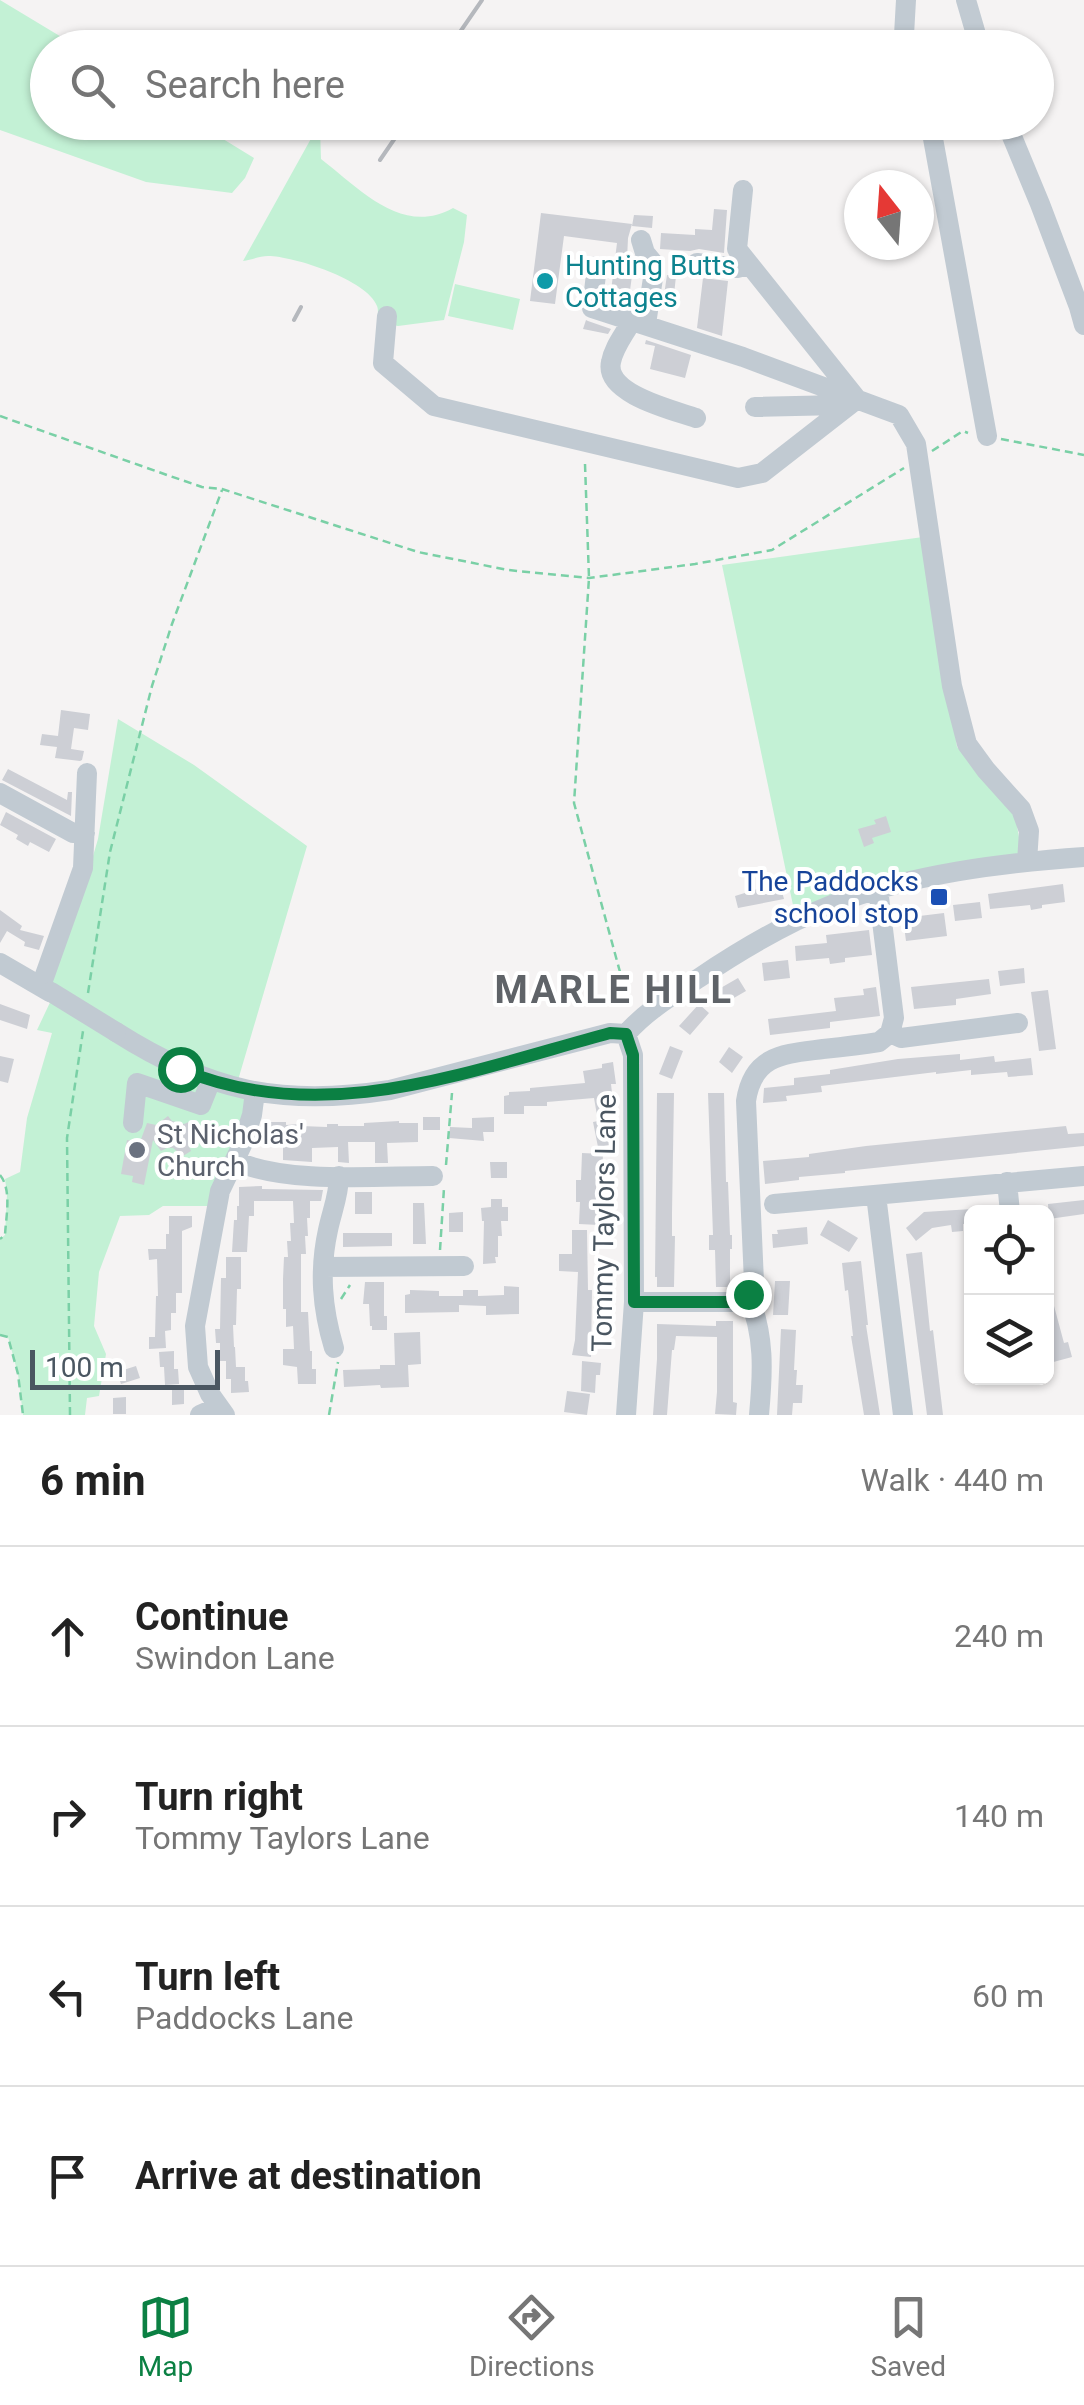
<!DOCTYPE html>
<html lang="en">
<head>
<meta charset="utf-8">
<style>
	:root { --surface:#fff; --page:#f2f2f2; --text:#222; --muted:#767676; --line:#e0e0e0; --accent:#0b8043 }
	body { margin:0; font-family:Roboto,sans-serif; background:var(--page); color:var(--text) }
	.controls { position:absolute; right:30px; bottom:30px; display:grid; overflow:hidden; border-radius:15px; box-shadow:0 2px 8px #0004 }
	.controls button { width:90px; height:90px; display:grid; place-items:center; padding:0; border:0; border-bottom:2px solid var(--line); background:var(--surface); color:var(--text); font:50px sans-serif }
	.compass { position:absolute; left:844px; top:170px; width:90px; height:90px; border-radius:50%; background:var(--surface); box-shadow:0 2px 8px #0004; rotate:343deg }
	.scale { position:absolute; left:30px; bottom:25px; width:190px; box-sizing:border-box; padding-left:10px; border:5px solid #4a5661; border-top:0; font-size:28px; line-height:35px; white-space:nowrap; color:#4a5661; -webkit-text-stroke:8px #fff; paint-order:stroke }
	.stop { position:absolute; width:30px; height:30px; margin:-22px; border:8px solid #0b8043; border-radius:50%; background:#fff }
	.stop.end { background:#0b8043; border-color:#fff; box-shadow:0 2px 10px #0008 }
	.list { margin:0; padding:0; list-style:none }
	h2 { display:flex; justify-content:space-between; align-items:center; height:130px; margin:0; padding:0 40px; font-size:42px }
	h2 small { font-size:32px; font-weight:400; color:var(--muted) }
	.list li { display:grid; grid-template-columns:65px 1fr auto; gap:30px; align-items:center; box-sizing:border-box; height:180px; padding:0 40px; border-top:2px solid var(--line) }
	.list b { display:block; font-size:38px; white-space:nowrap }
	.list p { margin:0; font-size:32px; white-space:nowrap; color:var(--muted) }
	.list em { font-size:32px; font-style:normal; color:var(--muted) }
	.icon { flex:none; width:55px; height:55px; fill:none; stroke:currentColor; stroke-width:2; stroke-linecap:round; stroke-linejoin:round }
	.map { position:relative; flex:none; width:1084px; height:1415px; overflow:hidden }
	.search { position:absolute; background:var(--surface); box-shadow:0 2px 8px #0004; left:30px; right:30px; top:30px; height:110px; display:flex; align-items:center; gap:25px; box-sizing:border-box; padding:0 35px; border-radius:55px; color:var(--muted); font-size:38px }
	.sheet { height:850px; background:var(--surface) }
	nav { display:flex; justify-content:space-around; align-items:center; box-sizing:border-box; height:140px; border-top:2px solid var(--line); background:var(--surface); font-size:28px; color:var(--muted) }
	nav a { display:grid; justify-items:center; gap:5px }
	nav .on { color:var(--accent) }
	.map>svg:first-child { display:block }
	.green { fill:#c3f1d5 }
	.building { fill:#cdcfd5 }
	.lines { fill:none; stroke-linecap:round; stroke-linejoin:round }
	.path { stroke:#7ad0a6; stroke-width:2.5; stroke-dasharray:8 5; stroke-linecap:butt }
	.minor { stroke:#c1cad2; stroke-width:20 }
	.rail { stroke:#b5b8bd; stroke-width:4 }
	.minor-bridge { stroke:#c1cad2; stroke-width:20 }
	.route { stroke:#0b8043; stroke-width:12 }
	.culture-dot { fill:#0f9aa8; stroke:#fff; stroke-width:4 }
	.transit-dot { fill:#1a4fb4; stroke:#fff; stroke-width:4 }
	.worship-dot { fill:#6b7280; stroke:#fff; stroke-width:4 }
	.labels { text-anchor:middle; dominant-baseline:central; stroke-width:8; stroke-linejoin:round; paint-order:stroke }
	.culture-label { font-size:28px; fill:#0d838f; stroke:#fff; text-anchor:start }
	.transit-label { font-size:28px; fill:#164399; stroke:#fff; text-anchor:end }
	.worship-label { font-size:28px; fill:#5b616d; stroke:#fff; text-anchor:start }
	.street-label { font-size:28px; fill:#4a5661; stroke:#fff }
	.district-label { font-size:38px; font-weight:bold; letter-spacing:2.5px; fill:#5f6368; stroke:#fff }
</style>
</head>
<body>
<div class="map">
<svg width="1084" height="1415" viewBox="0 0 1084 1415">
	<rect width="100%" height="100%" fill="#f5f3f3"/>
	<path class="green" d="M 0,0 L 78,47 L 48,48 L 48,122 L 197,123 L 254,158 L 245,178 L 232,193 L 146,182 L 0,130 Z
		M 318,126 L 320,128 L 321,159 C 359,188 402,237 453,208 L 467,215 L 464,242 L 444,320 L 398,326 L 378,322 C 377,317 379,311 377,306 C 368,280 293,256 268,256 C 260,256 251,260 243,261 Z
		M 455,284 L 520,299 L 513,330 L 448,316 Z
		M 930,536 L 957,747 L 1014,809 L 1022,854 L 794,910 L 722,565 Z
		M 118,719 L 194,765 L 307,846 L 236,1087 L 255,1092 L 217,1206 L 163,1206 L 149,1215 L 120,1216 L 99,1272 L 94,1326 L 106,1354 L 99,1396 L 87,1398 L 85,1415 L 23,1415 L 18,1374 L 8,1337 L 0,1335 L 0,1239 L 5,1235 L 7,1194 L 5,1179 L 20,1172 L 27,1118 L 52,1033 L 37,1030 L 54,994 L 49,980 L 78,907 L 98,839 Z"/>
	<path class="building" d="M 714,209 L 727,210 L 724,253 L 699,249 L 690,251 L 660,249 L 661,233 L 695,235 L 695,229 L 712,230 Z
		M 541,213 L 632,224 L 628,238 L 627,260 L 634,261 L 628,305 L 610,299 L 617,243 L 564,236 L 555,304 L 530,301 Z
		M 634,215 L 653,216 L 652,228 L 632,226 Z
		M 667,275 L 676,276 L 673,304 L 663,302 Z
		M 703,278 L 728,281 L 722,336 L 697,328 Z
		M 586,320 L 588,321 L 611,329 L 608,334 L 583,329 Z
		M 646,340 L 691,355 L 685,378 L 650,369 L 655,346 L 645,344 Z
		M 61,710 L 90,714 L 88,730 L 74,728 L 71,749 L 84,751 L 82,760 L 80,761 L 55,758 L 57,747 L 40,745 L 42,734 L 58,736 Z
		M 8,769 L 67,800 L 68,792 L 72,792 L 71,816 L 2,780 Z
		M 6,812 L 56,839 L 49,852 L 30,842 L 28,846 L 16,839 L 18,835 L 0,825 Z
		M 886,816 L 891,832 L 872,838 L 874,843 L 864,847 L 858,829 L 876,824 L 874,820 Z
		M 1063,884 L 1065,902 L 1042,905 L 1042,908 L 1031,910 L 1030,905 L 990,909 L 988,894 Z
		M 767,886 L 768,891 L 781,888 L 784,899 L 738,908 L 735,896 Z
		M 980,902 L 982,918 L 955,921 L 953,905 Z
		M 0,910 L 22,926 L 20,930 L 44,936 L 39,950 L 24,946 L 25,942 L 7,931 L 0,943 Z
		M 944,913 L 947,936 L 906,941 L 903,918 Z
		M 869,930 L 872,955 L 845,958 L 845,962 L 830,964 L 829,958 L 796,961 L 795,946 L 827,943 L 826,935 Z
		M 788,960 L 790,978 L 764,981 L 762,963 Z
		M 1024,968 L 1025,983 L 1000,986 L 998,971 Z
		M 738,978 L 746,991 L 720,1006 L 712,993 Z
		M 989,979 L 991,994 L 956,999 L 956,1005 L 914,1009 L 911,987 Z
		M 876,987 L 880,1016 L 830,1022 L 830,1028 L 770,1035 L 768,1019 L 836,1011 L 834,998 L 864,995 L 863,989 Z
		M 1048,990 L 1056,1049 L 1039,1051 L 1031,992 Z
		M 0,1004 L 30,1015 L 27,1029 L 0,1020 Z
		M 699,1004 L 709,1013 L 690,1035 L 679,1026 Z
		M 670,1046 L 683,1051 L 672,1079 L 659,1074 Z
		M 729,1047 L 743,1057 L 732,1073 L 719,1062 Z
		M 960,1054 L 960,1060 L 994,1056 L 995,1062 L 1031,1058 L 1033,1075 L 1008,1077 L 1007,1072 L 971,1075 L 971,1070 L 936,1074 L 936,1072 L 821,1086 L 822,1092 L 786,1096 L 787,1101 L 763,1103 L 764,1088 L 794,1085 L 794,1078 L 830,1074 L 830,1070 L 898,1059 Z
		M 0,1056 L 14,1059 L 8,1083 L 0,1081 Z
		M 613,1062 L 616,1084 L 611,1084 L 616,1129 L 611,1129 L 612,1139 L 608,1140 L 609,1145 L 598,1147 L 593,1122 L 598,1121 L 594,1098 L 547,1102 L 547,1106 L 524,1106 L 524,1114 L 504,1114 L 504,1096 L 509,1095 L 509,1092 L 530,1091 L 530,1088 L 585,1083 L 583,1071 L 602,1068 L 602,1064 Z
		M 657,1093 L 674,1093 L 672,1213 L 672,1236 L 675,1236 L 674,1287 L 657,1287 L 657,1277 L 655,1277 Z
		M 708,1093 L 724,1093 L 726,1182 L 728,1182 L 730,1235 L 732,1235 L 732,1249 L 730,1249 L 730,1287 L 716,1287 L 715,1250 L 709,1250 L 709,1235 L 713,1235 Z
		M 168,1116 L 172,1121 L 184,1124 L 191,1121 L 196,1129 L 190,1132 L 189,1137 L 188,1144 L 191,1151 L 183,1156 L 173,1148 L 167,1148 L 161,1151 L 153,1140 L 144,1185 L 132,1182 L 133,1176 L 121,1174 L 127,1140 L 140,1142 L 147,1123 L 156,1125 Z
		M 423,1117 L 440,1117 L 440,1130 L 423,1130 Z
		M 494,1117 L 494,1132 L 483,1132 L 484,1141 L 449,1138 L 450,1127 L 472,1128 L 472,1118 Z
		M 399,1121 L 399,1123 L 418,1123 L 418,1142 L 387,1143 L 388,1163 L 375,1163 L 375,1142 L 348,1142 L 349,1163 L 338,1162 L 338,1147 L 312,1148 L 312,1162 L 283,1160 L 283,1135 L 264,1135 L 264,1122 L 286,1122 L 286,1125 L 301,1124 L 301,1126 L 327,1127 L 327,1124 L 338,1124 L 338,1126 L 364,1126 L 364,1123 Z
		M 1066,1126 L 1068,1134 L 1084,1133 L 1084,1146 L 845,1171 L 845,1173 L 799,1177 L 799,1180 L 765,1184 L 763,1161 L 809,1157 L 809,1154 L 866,1146 Z
		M 582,1153 L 603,1154 L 602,1173 L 596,1173 L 596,1211 L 600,1211 L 599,1225 L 579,1224 L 580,1202 L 576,1202 L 576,1180 L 581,1180 Z
		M 490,1162 L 507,1162 L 507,1178 L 491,1178 Z
		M 262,1186 L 262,1189 L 323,1190 L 321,1201 L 310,1201 L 310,1218 L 307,1218 L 308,1236 L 305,1236 L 306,1254 L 301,1254 L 301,1312 L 308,1312 L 310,1351 L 312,1351 L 312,1369 L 316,1369 L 316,1384 L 298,1384 L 297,1367 L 283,1365 L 283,1349 L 294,1349 L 293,1326 L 286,1327 L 286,1309 L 283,1309 L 283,1279 L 284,1257 L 288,1257 L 287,1241 L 291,1241 L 290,1223 L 294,1223 L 293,1201 L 254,1201 L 254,1216 L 249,1216 L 247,1252 L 232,1252 L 234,1220 L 237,1220 L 237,1206 L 239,1206 L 239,1187 Z
		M 355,1192 L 372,1192 L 372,1214 L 355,1214 Z
		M 491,1199 L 502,1199 L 502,1207 L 508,1207 L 508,1221 L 501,1221 L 502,1236 L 498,1236 L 498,1257 L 495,1257 L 496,1263 L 483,1264 L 484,1221 L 482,1221 L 481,1208 L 491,1207 Z
		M 1084,1200 L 1084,1214 L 1049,1219 L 1048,1204 Z
		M 413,1203 L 424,1203 L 426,1244 L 413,1244 Z
		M 972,1209 L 972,1223 L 963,1224 L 963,1231 L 952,1232 L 951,1225 L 932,1228 L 916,1241 L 906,1228 L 924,1212 Z
		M 463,1212 L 463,1232 L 449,1232 L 449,1213 Z
		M 169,1216 L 192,1216 L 192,1227 L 182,1231 L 182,1293 L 176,1293 L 176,1313 L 171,1313 L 171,1330 L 165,1331 L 166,1348 L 149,1349 L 149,1337 L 155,1337 L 156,1296 L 158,1296 L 157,1259 L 149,1260 L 148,1249 L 166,1249 L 166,1234 L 169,1234 Z
		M 828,1220 L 858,1238 L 849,1252 L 820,1235 Z
		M 807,1227 L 808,1244 L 773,1248 L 772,1234 L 778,1234 L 777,1230 Z
		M 572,1230 L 587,1230 L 588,1290 L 592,1290 L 591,1357 L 572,1355 L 575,1340 L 578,1272 L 559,1271 L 559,1254 L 572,1254 Z
		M 343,1233 L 392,1233 L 392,1246 L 343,1247 Z
		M 922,1252 L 930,1331 L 933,1330 L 943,1415 L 927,1415 L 906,1254 Z
		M 226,1257 L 241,1257 L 241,1289 L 237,1289 L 236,1325 L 233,1325 L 234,1347 L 235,1347 L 236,1367 L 245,1367 L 245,1381 L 248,1381 L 249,1392 L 231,1393 L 231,1379 L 226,1379 L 226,1361 L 220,1361 L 220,1343 L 216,1343 L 215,1329 L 220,1329 L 221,1278 L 226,1278 Z
		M 861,1261 L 868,1325 L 866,1325 L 880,1415 L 864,1415 L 851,1336 L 853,1336 L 848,1290 L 845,1291 L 842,1263 Z
		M 775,1281 L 790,1281 L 788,1315 L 773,1315 Z
		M 365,1282 L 384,1282 L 384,1316 L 387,1316 L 387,1330 L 372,1330 L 372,1326 L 370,1326 L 369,1304 L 363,1304 Z
		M 504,1286 L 519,1287 L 519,1314 L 486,1315 L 486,1306 L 459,1305 L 459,1312 L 405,1313 L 405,1295 L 410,1294 L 410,1290 L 439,1291 L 439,1296 L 463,1296 L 463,1290 L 478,1290 L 478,1296 L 504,1295 Z
		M 1046,1291 L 1050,1291 L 1064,1343 L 1068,1342 L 1072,1357 L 1046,1364 Z
		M 716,1321 L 733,1321 L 733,1402 L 737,1403 L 736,1415 L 715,1414 L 717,1392 L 717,1337 L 676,1336 L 674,1350 L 672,1350 L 667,1415 L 653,1415 L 657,1359 L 657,1324 L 716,1326 Z
		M 781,1329 L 796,1330 L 794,1370 L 797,1370 L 796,1385 L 803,1385 L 802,1403 L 793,1403 L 792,1415 L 777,1415 Z
		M 420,1332 L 421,1364 L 408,1365 L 409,1387 L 381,1388 L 380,1385 L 344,1387 L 343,1370 L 380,1369 L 380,1365 L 395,1365 L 394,1333 Z
		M 174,1351 L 174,1369 L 178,1369 L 179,1384 L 165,1385 L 164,1367 L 160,1367 L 159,1352 Z
		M 582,1361 L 601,1363 L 600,1375 L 596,1375 L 595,1393 L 581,1391 Z
		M 136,1366 L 140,1378 L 121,1384 L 117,1372 Z
		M 172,1387 L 184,1387 L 184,1404 L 172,1405 Z
		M 567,1391 L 590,1394 L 587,1415 L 564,1412 Z
		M 126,1397 L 126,1414 L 113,1414 L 113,1398 Z"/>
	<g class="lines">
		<path class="path" d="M 0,416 L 167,475 L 202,487 L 222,489 L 418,552 L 508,570 L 589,578 L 695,564 L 772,550 L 904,468
			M 1001,439 L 1084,455
			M 932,451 L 963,431 L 968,433
			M 585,464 L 589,578 L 574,803 L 629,1005
			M 88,993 L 110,852 L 152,686 L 172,624 L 222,490
			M 446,1165 L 452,1093
			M 0,1175 C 12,1190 6,1216 5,1235 L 0,1239
			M 440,1250 L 444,1188
			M 341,1299 L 350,1285
			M 0,1335 L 8,1337 L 18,1374 L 23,1415
			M 70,1415 L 67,1138 L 83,1031
			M 329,1415 L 338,1362"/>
		<path class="minor" d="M 906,0 L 904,35 L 906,48
			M 966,0 L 980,48
			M 930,122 L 987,436
			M 1006,122 L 1040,204 L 1079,307 L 1084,325
			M 743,190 L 737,249 L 856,398
			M 641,240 L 645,253 L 655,265 L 646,324
			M 697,263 L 737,268 L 749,265
			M 597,266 L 592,308 L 743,357 L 899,415 L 916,444 L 952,686 L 967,744 L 986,770 L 1021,809 L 1029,831 L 1027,862
			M 387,316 L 383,363 L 434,406 L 738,478 L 762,473 L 857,399
			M 632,320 C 625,334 614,346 611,362 C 604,394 673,410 696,418
			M 755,407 L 840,405 L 850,402
			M 0,793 L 73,833 L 85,833
			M 0,963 L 50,992
			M 41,986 L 83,868 L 87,773
			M 116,1032 C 209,1091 280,1107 390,1090 L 610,1033 L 626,1034 C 647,1010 673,995 699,978 C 742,949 786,923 834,904 C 912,874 1001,863 1084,857
			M 890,1033 L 901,1038 L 1018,1023
			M 626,1034 L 633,1055 L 634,1302 L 626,1415
			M 133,1123 L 137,1083 L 201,1105 L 211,1080
			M 236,1161 C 284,1184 378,1176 433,1176
			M 1007,1182 L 1010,1212
			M 876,1195 L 903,1415
			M 774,1204 L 1084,1176
			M 323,1267 L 464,1266
			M 748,1295 C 765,1335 763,1372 759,1415
			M 634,1302 L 735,1302 C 745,1298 750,1292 754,1282 L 746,1101 C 753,1054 785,1054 823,1049 C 842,1047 860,1045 879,1042 L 890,1033 L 894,1018 L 878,889
			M 334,1348 C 322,1308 319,1271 328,1230 C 332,1211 339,1195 339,1176
			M 200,1415 L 218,1407
			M 225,1415 L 210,1394 L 198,1367 L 195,1326 L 220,1191 L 242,1145 L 252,1115 L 255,1092"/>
		<path class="rail" d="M 449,48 L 482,0
			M 380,160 L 406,122
			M 294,320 L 301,307"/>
		<path class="minor-bridge" d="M 51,992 L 116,1032"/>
	</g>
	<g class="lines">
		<path class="route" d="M 180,1069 C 323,1129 469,1071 610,1033 L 626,1034 L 633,1055 L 634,1302 L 736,1302 L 748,1294"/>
	</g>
	<circle class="culture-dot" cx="545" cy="281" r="10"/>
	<rect class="transit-dot" x="929" y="887" width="20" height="20" rx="5"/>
	<circle class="worship-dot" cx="137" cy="1150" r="10"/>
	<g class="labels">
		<g class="culture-label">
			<text x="565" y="265">Hunting Butts<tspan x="565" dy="32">Cottages</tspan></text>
		</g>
		<g class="transit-label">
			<text x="919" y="881">The Paddocks<tspan x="919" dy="32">school stop</tspan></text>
		</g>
		<g class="worship-label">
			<text x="157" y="1134">St Nicholas'<tspan x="157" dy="32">Church</tspan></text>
		</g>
		<g class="street-label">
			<text transform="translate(604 1223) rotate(-89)">Tommy Taylors Lane</text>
		</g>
		<g class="district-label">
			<text x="614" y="990">MARLE HILL</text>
		</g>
	</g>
</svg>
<div class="controls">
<button><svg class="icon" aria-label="locate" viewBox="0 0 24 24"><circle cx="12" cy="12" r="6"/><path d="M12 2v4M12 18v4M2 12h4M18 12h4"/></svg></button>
<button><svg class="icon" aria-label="layers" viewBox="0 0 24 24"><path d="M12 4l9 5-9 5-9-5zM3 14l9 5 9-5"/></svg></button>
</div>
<svg class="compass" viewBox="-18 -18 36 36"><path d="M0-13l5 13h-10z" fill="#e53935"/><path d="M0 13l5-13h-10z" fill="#767676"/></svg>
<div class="scale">100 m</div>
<div class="stop" style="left:180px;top:1069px"></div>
<div class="stop end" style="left:748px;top:1294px"></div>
<div class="search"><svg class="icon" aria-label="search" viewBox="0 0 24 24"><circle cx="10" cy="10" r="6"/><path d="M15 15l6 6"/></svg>Search here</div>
</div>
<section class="sheet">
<h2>6 min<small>Walk · 440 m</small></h2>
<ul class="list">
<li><svg class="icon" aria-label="ahead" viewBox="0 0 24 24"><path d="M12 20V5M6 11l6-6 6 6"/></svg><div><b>Continue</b><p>Swindon Lane</p></div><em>240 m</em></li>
<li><svg class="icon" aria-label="right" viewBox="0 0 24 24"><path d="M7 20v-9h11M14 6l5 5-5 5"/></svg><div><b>Turn right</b><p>Tommy Taylors Lane</p></div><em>140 m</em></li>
<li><svg class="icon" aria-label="left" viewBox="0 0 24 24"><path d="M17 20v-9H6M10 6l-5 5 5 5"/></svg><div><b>Turn left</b><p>Paddocks Lane</p></div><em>60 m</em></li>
<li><svg class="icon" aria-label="arrive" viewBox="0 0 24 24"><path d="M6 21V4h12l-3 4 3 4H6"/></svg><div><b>Arrive at destination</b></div></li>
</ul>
</section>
<nav>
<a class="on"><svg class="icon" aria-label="map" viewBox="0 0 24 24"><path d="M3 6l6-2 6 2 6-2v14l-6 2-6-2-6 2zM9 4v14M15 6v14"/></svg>Map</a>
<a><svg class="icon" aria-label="directions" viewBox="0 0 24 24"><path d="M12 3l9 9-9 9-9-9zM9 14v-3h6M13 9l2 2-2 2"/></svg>Directions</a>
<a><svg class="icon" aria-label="saved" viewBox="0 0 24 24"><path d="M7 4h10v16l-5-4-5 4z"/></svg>Saved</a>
</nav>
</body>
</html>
